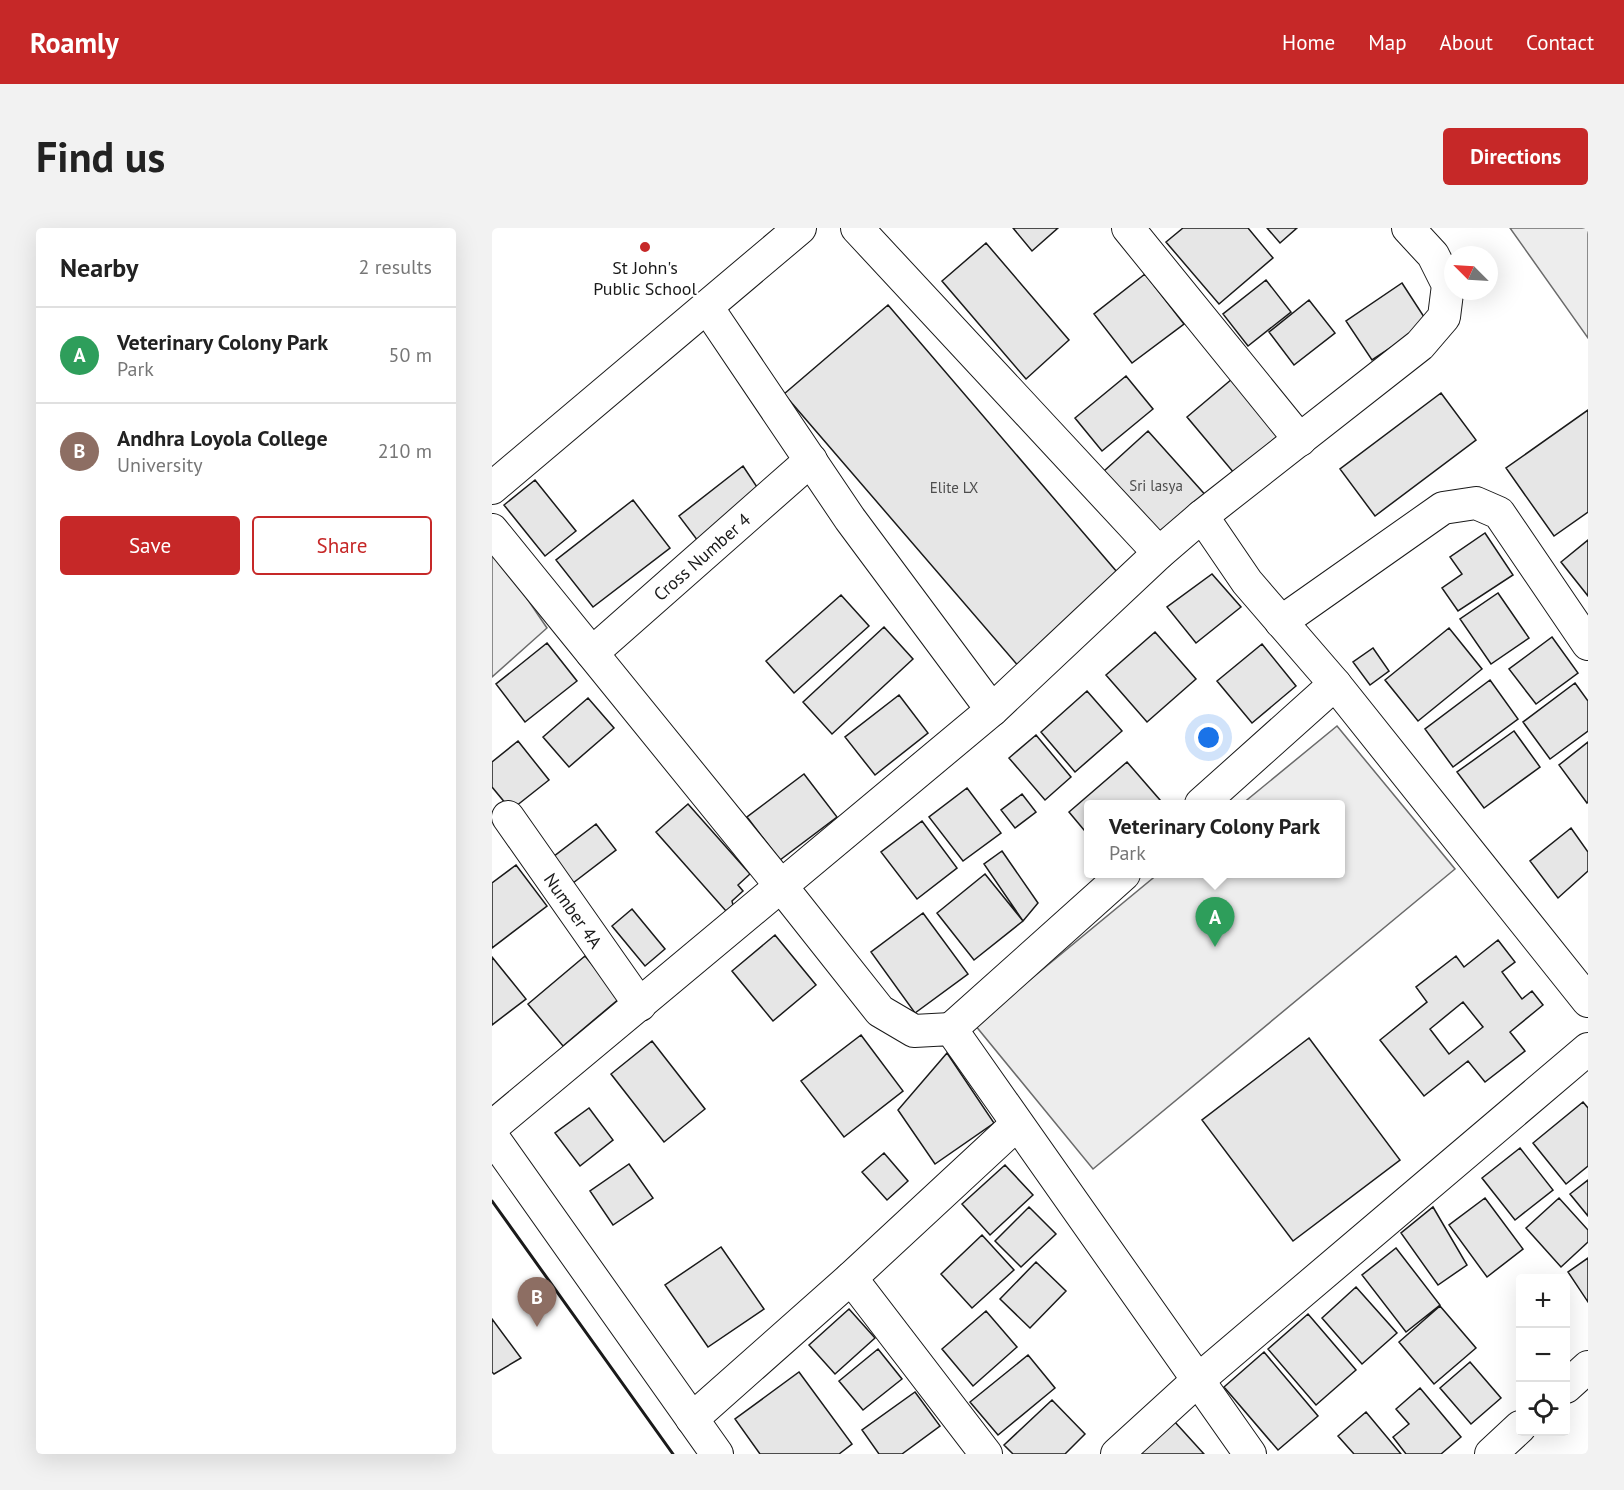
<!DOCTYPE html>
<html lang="en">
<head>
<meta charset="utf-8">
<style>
	:root { --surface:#fff; --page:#f2f2f2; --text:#222; --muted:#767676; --line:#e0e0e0; --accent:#c62828 }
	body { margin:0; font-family:"PT Sans",sans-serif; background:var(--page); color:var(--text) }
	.controls { position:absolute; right:18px; bottom:18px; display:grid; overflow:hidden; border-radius:6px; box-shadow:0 6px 24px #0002 }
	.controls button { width:54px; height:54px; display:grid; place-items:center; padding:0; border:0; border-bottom:2px solid var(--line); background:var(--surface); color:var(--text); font:30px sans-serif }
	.compass { position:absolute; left:952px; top:18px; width:54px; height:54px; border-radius:50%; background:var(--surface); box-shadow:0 6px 24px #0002; rotate:294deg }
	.you { position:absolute; left:717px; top:510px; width:21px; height:21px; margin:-15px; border:4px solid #fff; border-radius:50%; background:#1a73e8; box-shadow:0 0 0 9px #1a73e833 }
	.badge { display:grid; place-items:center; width:39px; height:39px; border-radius:50%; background:var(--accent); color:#fff; font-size:20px; font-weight:700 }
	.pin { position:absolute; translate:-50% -50px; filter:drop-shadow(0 2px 3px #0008) }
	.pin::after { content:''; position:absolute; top:32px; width:21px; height:18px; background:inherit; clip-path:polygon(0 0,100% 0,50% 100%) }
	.popup { position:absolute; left:592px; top:572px; width:261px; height:78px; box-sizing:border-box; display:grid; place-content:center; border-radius:6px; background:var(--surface); filter:drop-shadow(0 2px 4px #0005); font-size:20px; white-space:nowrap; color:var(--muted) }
	.popup b { font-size:22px; color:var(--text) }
	.popup::after { content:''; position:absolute; left:50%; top:100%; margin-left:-12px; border:12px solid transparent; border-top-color:var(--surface) }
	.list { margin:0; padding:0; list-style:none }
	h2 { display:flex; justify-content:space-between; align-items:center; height:78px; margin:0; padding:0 24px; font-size:26px }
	h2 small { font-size:20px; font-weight:400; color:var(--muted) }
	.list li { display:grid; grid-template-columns:39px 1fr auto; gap:18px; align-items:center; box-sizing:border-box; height:96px; padding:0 24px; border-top:2px solid var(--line) }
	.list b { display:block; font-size:22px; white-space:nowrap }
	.list p { margin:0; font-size:20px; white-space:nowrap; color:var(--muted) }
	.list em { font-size:20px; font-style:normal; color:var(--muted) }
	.actions { display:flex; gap:12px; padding:18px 24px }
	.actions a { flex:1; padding:14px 0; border:2px solid var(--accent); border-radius:6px; text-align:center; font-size:21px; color:var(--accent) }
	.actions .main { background:var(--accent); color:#fff }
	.icon { flex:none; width:33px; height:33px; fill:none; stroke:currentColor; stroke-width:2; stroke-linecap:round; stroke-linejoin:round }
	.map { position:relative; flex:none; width:1096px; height:1226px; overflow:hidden; border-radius:6px }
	header { display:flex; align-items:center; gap:36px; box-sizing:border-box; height:84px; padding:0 30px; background:var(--accent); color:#fff }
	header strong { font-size:28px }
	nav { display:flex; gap:33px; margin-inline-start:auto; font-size:21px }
	.intro { display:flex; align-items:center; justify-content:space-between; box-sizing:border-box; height:144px; padding:0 36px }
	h1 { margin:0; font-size:42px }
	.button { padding:15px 27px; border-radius:6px; background:var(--accent); color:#fff; font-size:21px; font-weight:700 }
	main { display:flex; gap:36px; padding:0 36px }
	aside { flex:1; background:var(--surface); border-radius:6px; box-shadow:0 6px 24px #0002 }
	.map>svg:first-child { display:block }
	.green { fill:#ededed; stroke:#6a6a6a; stroke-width:1.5 }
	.building { fill:#e6e6e6; stroke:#1a1a1a; stroke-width:1.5; fill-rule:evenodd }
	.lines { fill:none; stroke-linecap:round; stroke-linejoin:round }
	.minor-casing { stroke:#1a1a1a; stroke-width:34 }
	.minor { stroke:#fff; stroke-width:32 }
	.wall { stroke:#1a1a1a; stroke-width:3 }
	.poi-dot { fill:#c62828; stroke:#fff; stroke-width:2 }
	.labels { text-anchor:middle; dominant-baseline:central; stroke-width:4.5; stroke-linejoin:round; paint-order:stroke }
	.number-label { font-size:15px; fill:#4d4d4d }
	.poi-label { font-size:18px; fill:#1a1a1a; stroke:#fff }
	.street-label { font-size:18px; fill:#1a1a1a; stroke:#fff }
</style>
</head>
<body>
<header>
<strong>Roamly</strong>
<nav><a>Home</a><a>Map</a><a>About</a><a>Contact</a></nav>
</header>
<div class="intro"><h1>Find us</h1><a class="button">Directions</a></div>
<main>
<aside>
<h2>Nearby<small>2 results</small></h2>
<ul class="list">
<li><span class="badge" style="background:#2e9e5b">A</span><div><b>Veterinary Colony Park</b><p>Park</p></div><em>50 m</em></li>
<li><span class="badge" style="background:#8d6e63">B</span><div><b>Andhra Loyola College</b><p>University</p></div><em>210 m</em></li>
</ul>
<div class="actions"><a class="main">Save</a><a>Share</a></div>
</aside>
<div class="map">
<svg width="1096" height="1226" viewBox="0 0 1096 1226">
	<rect width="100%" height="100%" fill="#fff"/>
	<path class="green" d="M 1018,0 L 1096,0 L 1096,110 Z
		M 0,319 L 55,400 L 0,449 Z
		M 845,498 L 963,641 L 601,941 L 483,797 L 666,646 L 849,646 L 849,576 L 750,576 Z"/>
	<path class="building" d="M 521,0 L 566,0 L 540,23 Z
		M 691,0 L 756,0 L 781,30 L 727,76 L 674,14 Z
		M 775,0 L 805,0 L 788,15 Z
		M 494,15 L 577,112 L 534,151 L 450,53 Z
		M 653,46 L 692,96 L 640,135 L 602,86 Z
		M 774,52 L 799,84 L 756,118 L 731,86 Z
		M 910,55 L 936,95 L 880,132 L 854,93 Z
		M 817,72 L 843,105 L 802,137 L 777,104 Z
		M 396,77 L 631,351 L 528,440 L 292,166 Z
		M 634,148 L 661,181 L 610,223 L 583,190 Z
		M 740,151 L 787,207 L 742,245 L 695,189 Z
		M 949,165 L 984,212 L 883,288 L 848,241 Z
		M 1096,182 L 1096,284 L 1062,308 L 1014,240 Z
		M 656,203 L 717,271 L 673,311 L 612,243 Z
		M 251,238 L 271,268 L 209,317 L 187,288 Z
		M 43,252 L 84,303 L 53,328 L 12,277 Z
		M 141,272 L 178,320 L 101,379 L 64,332 Z
		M 993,305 L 1021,347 L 966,383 L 950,360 L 970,346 L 958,329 Z
		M 1096,312 L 1096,368 L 1069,334 Z
		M 720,346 L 749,379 L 704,415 L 675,379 Z
		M 1006,365 L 1037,410 L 999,436 L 968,391 Z
		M 349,367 L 377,398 L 302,465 L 274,433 Z
		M 392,399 L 421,431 L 340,506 L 311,474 Z
		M 957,400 L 990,441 L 926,493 L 893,452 Z
		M 663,404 L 704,451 L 655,494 L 614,447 Z
		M 1060,409 L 1086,445 L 1044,476 L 1017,441 Z
		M 55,415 L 85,453 L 33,494 L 4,456 Z
		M 770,416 L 804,458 L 760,495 L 725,453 Z
		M 881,420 L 897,443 L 878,457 L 861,434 Z
		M 998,452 L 1026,491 L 961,539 L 933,501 Z
		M 1083,455 L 1096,473 L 1096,503 L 1058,531 L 1031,494 Z
		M 595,463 L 630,503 L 583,544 L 549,504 Z
		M 407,467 L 436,505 L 383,547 L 353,509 Z
		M 96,470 L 122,500 L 77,539 L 51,509 Z
		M 1022,503 L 1048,539 L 992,580 L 965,544 Z
		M 544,507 L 579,549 L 553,572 L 517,530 Z
		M 26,513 L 57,552 L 19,582 L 0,559 L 0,534 Z
		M 1096,514 L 1096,574 L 1095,575 L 1067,537 Z
		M 635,534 L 668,572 L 663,576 L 597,576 L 597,608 L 577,584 Z
		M 312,546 L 345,589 L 288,632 L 255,589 Z
		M 475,560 L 509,605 L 471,633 L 437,589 Z
		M 530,566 L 544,584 L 523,600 L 509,582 Z
		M 196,576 L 258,646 L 246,657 L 251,663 L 240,673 L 241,677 L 234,683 L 164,604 Z
		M 430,593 L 465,640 L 425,671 L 389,624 Z
		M 104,596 L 124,622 L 81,655 L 61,629 Z
		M 1079,600 L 1096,624 L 1096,643 L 1066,670 L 1038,633 Z
		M 510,623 L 546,675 L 531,693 L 492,636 Z
		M 24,637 L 55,678 L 0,720 L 0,655 Z
		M 493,646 L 531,693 L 482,732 L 445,685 Z
		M 140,681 L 173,721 L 153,738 L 120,698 Z
		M 431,685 L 476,746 L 423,785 L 379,724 Z
		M 283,707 L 324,757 L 281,793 L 240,743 Z
		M 1006,712 L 1023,734 L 1010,744 L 1030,771 L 1040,763 L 1051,777 L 1018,804 L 1033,823 L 993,854 L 976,833 L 932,868 L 888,812 L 935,774 L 924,759 L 964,728 L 972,739 ZM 971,774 L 991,799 L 957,826 L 938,801 Z
		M 93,728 L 128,770 L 71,818 L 36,776 Z
		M 0,729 L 34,771 L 0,797 Z
		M 369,807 L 411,863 L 352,909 L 309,853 Z
		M 817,810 L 908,932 L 801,1013 L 710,892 Z
		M 160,813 L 213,881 L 172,914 L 119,846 Z
		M 455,825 L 502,895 L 443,936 L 406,882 Z
		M 1091,874 L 1096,880 L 1096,938 L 1074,956 L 1041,915 Z
		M 97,880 L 121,912 L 88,938 L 63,905 Z
		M 1028,920 L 1061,962 L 1023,992 L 990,950 Z
		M 392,925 L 416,953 L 395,972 L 370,944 Z
		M 137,936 L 161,970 L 121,997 L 98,963 Z
		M 513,937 L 541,967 L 498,1007 L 470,976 Z
		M 1096,952 L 1096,988 L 1078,966 Z
		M 993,970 L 1031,1021 L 995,1049 L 957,997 Z
		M 1067,970 L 1096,1002 L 1096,1014 L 1069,1039 L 1034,1000 Z
		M 537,979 L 564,1006 L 529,1039 L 503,1013 Z
		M 941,979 L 975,1037 L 946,1057 L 909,1005 Z
		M 490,1007 L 522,1042 L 480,1080 L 449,1046 Z
		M 229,1019 L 272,1081 L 216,1119 L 173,1057 Z
		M 904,1020 L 948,1077 L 914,1104 L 870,1047 Z
		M 1096,1030 L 1096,1074 L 1076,1044 Z
		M 544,1034 L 574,1063 L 538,1100 L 508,1071 Z
		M 864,1059 L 905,1105 L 870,1136 L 830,1090 Z
		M 948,1078 L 984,1120 L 942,1156 L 907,1114 Z
		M 357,1081 L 383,1110 L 343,1146 L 317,1117 Z
		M 494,1083 L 525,1119 L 481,1158 L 450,1121 Z
		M 816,1086 L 864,1142 L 824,1177 L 776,1121 Z
		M 0,1091 L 29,1130 L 2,1146 L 0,1144 Z
		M 386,1121 L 410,1151 L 371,1182 L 347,1153 Z
		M 772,1124 L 826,1188 L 786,1222 L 732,1159 Z
		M 536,1127 L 563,1160 L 506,1207 L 478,1174 Z
		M 978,1134 L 1009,1170 L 979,1196 L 948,1160 Z
		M 307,1144 L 360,1216 L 347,1226 L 268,1226 L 243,1191 Z
		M 928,1160 L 969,1209 L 949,1226 L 914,1226 L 901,1209 L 917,1196 L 904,1181 Z
		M 423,1164 L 448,1198 L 410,1226 L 387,1226 L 370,1202 Z
		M 560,1172 L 593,1206 L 573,1226 L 521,1226 L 512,1217 Z
		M 874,1184 L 909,1226 L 862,1226 L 846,1208 Z
		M 682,1193 L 712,1226 L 646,1226 Z"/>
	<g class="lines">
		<defs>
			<g id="minor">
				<path d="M 365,0 L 667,325"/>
				<path d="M 636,0 L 808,212"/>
				<path d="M 215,79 L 358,291 L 500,482"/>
				<path d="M 0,260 L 308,0"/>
				<path d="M 710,288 L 755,354 L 843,456 L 1096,773"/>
				<path d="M 0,302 L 289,658 L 388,783 L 422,803 L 459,801 L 758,1226"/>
				<path d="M 789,394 L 951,280 L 984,275 L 1007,285 L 1096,416"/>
				<path id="s1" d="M 100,425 L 319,232"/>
				<path d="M 709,576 L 843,456"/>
				<path id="s2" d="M 16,589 L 148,777"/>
				<path d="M 459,801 L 632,646"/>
				<path d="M 0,899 L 500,482 L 667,325 L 710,288 L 928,117 L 952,89 L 956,57 L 941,27 L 916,0"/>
				<path d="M 0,908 L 225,1226"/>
				<path d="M 359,1050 L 494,1226"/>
				<path d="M 1074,1159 L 1096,1139"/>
				<path d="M 200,1191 L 359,1050 L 525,896"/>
				<path d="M 625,1226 L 705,1153 L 1096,821"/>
				<path d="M 999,1226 L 1028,1199"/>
			</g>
		</defs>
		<use href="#minor" class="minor-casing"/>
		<use href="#minor" class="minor"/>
		<path class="wall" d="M 0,973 L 181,1226"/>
	</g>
	<circle class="poi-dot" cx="153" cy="19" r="6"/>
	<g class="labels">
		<g class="number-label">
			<text x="664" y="257">Sri lasya</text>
			<text x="462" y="259">Elite LX</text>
		</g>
		<g class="poi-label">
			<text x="153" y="39">St John's<tspan x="153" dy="21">Public School</tspan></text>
		</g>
		<g class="street-label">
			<text stroke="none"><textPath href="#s1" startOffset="146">Cross Number 4</textPath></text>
			<text stroke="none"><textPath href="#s2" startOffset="114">Number 4A</textPath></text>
		</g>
	</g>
</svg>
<div class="controls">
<button>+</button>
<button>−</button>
<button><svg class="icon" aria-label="locate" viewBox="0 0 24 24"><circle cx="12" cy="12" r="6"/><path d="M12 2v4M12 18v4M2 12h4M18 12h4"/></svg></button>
</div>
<svg class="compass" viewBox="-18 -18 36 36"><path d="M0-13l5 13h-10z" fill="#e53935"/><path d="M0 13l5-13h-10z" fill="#767676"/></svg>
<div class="you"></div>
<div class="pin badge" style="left:723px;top:719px;background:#2e9e5b">A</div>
<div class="popup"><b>Veterinary Colony Park</b>Park</div>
<div class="pin badge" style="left:45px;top:1099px;background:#8d6e63">B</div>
</div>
</main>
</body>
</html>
